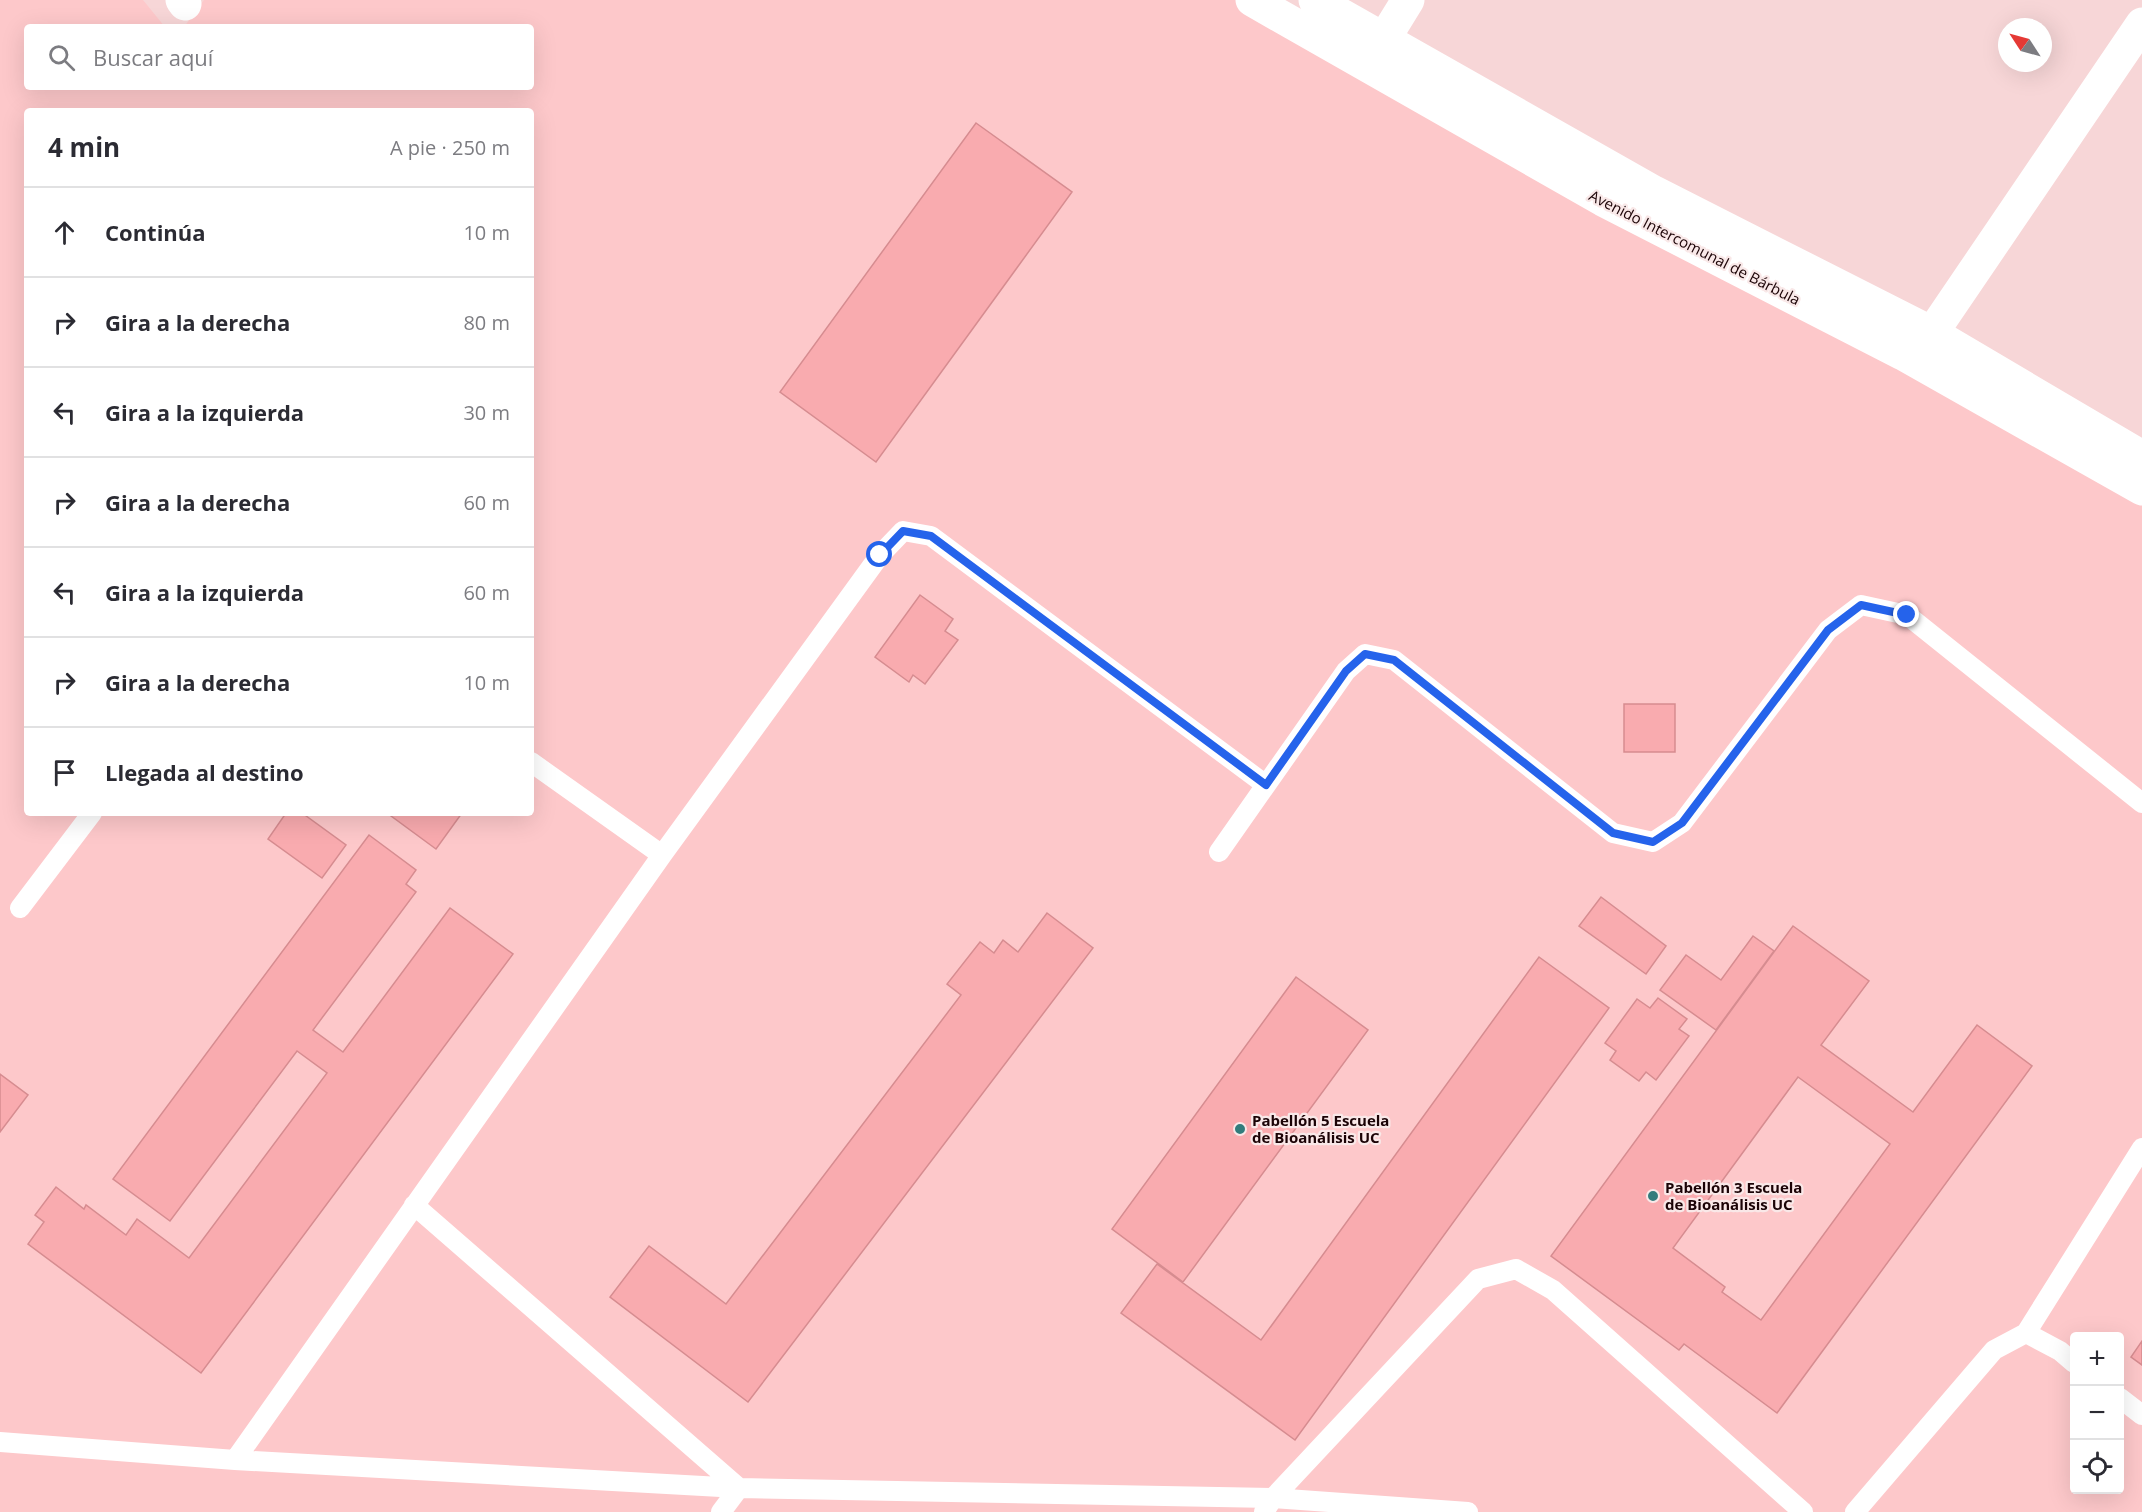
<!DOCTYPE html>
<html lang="es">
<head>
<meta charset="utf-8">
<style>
	:root { --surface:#fff; --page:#f2f2f3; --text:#2b2b33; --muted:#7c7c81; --line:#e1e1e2 }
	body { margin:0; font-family:"Open Sans",sans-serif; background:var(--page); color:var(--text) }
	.controls { position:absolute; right:18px; bottom:18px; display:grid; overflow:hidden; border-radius:6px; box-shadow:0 6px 24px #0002 }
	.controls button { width:54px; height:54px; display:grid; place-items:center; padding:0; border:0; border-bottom:2px solid var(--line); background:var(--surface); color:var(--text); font:30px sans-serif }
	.compass { position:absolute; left:1998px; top:18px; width:54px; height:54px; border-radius:50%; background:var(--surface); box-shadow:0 6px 24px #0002; rotate:306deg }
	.stop { position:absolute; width:18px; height:18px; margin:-14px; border:4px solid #2563eb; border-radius:50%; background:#fff }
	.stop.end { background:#2563eb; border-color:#fff; box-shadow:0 2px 6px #0008 }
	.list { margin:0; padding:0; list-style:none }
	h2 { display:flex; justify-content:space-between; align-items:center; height:78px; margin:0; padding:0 24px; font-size:26px }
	h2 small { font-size:20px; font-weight:400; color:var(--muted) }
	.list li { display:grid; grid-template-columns:39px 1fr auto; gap:18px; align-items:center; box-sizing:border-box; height:90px; padding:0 24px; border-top:2px solid var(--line) }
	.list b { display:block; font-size:22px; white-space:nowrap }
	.list em { font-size:20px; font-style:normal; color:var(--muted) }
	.icon { flex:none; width:33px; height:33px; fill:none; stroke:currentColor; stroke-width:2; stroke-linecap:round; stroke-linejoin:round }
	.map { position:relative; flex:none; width:2142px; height:1512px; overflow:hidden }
	.search { position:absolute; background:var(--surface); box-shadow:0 6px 24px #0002; left:24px; top:24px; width:510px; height:66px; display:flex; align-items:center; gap:15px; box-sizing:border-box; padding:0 21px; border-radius:6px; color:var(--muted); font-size:22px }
	.panel { position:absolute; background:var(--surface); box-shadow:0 6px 24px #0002; left:24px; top:108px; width:510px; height:708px; border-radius:6px }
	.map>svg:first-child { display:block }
	.built { fill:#fdc8ca; fill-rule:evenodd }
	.building { fill:#f9abaf; stroke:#d68c90; stroke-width:1.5; fill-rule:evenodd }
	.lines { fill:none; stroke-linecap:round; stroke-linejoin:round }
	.lane { stroke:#fff; stroke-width:20 }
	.street { stroke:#fff; stroke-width:33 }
	.route { stroke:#2563eb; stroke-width:8 }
	.poi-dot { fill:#327c7c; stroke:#f9e8e8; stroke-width:2 }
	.labels { text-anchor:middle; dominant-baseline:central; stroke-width:4.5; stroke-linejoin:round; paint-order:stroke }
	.street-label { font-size:15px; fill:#1b0306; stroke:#f9e8e8 }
	.poi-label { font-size:15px; font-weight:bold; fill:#1b0306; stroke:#f9e8e8; text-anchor:start }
</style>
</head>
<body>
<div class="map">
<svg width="2142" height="1512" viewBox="0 0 2142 1512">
	<rect width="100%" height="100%" fill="#f7d6d7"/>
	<path class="built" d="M 0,0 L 143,0 L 165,27 L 27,27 L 27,87 L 531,87 L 531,27 L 184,27 L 204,0 L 1252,0 L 2142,489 L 2142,1512 L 0,1512 ZM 27,111 L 531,111 L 531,813 L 27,813 ZM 2074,1336 L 2120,1336 L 2120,1490 L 2074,1490 Z"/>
	<path class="building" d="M 976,123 L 1072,192 L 876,462 L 780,392 Z
		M 920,595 L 953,619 L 945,631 L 958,640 L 925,684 L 913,675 L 909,682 L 875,657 Z
		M 1624,704 L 1675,704 L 1675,752 L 1624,752 Z
		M 286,813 L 302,813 L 346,845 L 322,878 L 268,839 Z
		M 387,813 L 462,813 L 436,849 Z
		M 369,835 L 416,870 L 406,884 L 416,892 L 313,1030 L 343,1052 L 450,908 L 513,954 L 201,1373 L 28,1244 L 44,1222 L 35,1215 L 56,1187 L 84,1209 L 86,1205 L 126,1235 L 137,1219 L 189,1258 L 327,1073 L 297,1051 L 170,1221 L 113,1179 Z
		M 1601,897 L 1666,946 L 1646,974 L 1579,926 Z
		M 1047,913 L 1093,948 L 748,1402 L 610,1297 L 649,1246 L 726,1304 L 961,995 L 947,984 L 980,942 L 994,953 L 1003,940 L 1018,952 Z
		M 1793,926 L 1869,981 L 1821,1045 L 1913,1112 L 1977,1025 L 2032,1066 L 1777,1413 L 1684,1344 L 1679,1350 L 1551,1256 ZM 1798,1077 L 1890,1144 L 1761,1320 L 1722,1292 L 1725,1287 L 1673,1248 Z
		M 1753,936 L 1774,951 L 1716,1030 L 1660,990 L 1686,955 L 1721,980 Z
		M 1539,957 L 1609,1008 L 1295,1440 L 1121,1313 L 1157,1264 L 1261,1340 Z
		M 1296,977 L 1368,1030 L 1183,1282 L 1112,1229 Z
		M 1658,998 L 1687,1019 L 1679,1029 L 1689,1036 L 1656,1080 L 1646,1072 L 1639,1081 L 1610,1060 L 1616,1051 L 1605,1043 L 1637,999 L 1650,1008 Z
		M 0,1074 L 28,1095 L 0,1132 Z
		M 2142,1341 L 2142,1365 L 2131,1357 Z"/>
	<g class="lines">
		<path class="lane" d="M 531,762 L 662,855
			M 1219,852 L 1346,671 L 1365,654 L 1394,660 L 1613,833 L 1653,842 L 1682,823 L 1828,630 L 1861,605 L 1907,615 L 2142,803
			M 20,908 L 92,813
			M 414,1205 L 739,1488 L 721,1512
			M 2026,1333 L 2142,1148
			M 2120,1398 L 2142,1415
			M 0,1442 L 235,1460 L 739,1488 L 1273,1498 L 1468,1512
			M 235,1460 L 662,855 L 880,555 L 903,531 L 931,536 L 1266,785
			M 1264,1512 L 1273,1498 L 1478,1279 L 1516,1269 L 1553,1290 L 1803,1512
			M 1855,1512 L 1994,1350 L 2026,1333 L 2060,1351 L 2074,1363"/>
		<path class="street" d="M 182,0 L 185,4
			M 1252,0 L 1603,200 L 1903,354 L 2142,489
			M 1315,0 L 1654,192 L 1932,333 L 2142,457
			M 1384,39 L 1408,0
			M 1932,333 L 2142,24"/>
	</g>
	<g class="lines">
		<path class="route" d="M 880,555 L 903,531 L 931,536 L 1266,785 L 1346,671 L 1365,654 L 1394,660 L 1613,833 L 1653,842 L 1682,823 L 1828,630 L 1861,605 L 1907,615"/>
	</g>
	<g class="poi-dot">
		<circle cx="1240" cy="1129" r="6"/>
		<circle cx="1653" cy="1196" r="6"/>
	</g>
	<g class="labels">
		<g class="street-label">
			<text transform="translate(1695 247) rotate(27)">Avenido Intercomunal de Bárbula</text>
		</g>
		<g class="poi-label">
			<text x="1252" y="1120">Pabellón 5 Escuela<tspan x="1252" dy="17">de Bioanálisis UC</tspan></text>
			<text x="1665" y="1187">Pabellón 3 Escuela<tspan x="1665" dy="17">de Bioanálisis UC</tspan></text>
		</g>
	</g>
</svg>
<div class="controls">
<button>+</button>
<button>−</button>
<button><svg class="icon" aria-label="locate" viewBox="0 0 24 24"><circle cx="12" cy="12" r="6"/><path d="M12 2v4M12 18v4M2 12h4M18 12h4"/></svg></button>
</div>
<svg class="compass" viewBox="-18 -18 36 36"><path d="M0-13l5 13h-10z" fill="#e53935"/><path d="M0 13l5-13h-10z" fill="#7c7c81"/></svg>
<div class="stop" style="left:880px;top:555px"></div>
<div class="stop end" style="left:1907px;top:615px"></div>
<div class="search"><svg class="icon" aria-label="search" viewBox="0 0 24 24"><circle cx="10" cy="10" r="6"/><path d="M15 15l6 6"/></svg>Buscar aquí</div>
<section class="panel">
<h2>4 min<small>A pie · 250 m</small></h2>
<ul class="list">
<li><svg class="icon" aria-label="ahead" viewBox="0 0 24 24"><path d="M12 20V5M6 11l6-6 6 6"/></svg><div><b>Continúa</b></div><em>10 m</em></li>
<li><svg class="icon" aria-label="right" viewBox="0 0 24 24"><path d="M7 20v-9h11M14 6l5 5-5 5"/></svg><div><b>Gira a la derecha</b></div><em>80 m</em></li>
<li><svg class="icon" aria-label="left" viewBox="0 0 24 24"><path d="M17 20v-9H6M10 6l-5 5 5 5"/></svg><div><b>Gira a la izquierda</b></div><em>30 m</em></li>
<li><svg class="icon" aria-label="right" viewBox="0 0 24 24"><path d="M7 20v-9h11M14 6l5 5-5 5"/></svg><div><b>Gira a la derecha</b></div><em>60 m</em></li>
<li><svg class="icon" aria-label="left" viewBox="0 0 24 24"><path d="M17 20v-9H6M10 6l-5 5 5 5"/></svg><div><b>Gira a la izquierda</b></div><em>60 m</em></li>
<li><svg class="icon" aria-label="right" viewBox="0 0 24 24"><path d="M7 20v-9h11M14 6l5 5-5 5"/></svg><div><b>Gira a la derecha</b></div><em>10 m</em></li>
<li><svg class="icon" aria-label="arrive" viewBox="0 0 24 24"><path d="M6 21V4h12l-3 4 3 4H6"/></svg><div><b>Llegada al destino</b></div></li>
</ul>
</section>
</div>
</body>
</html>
